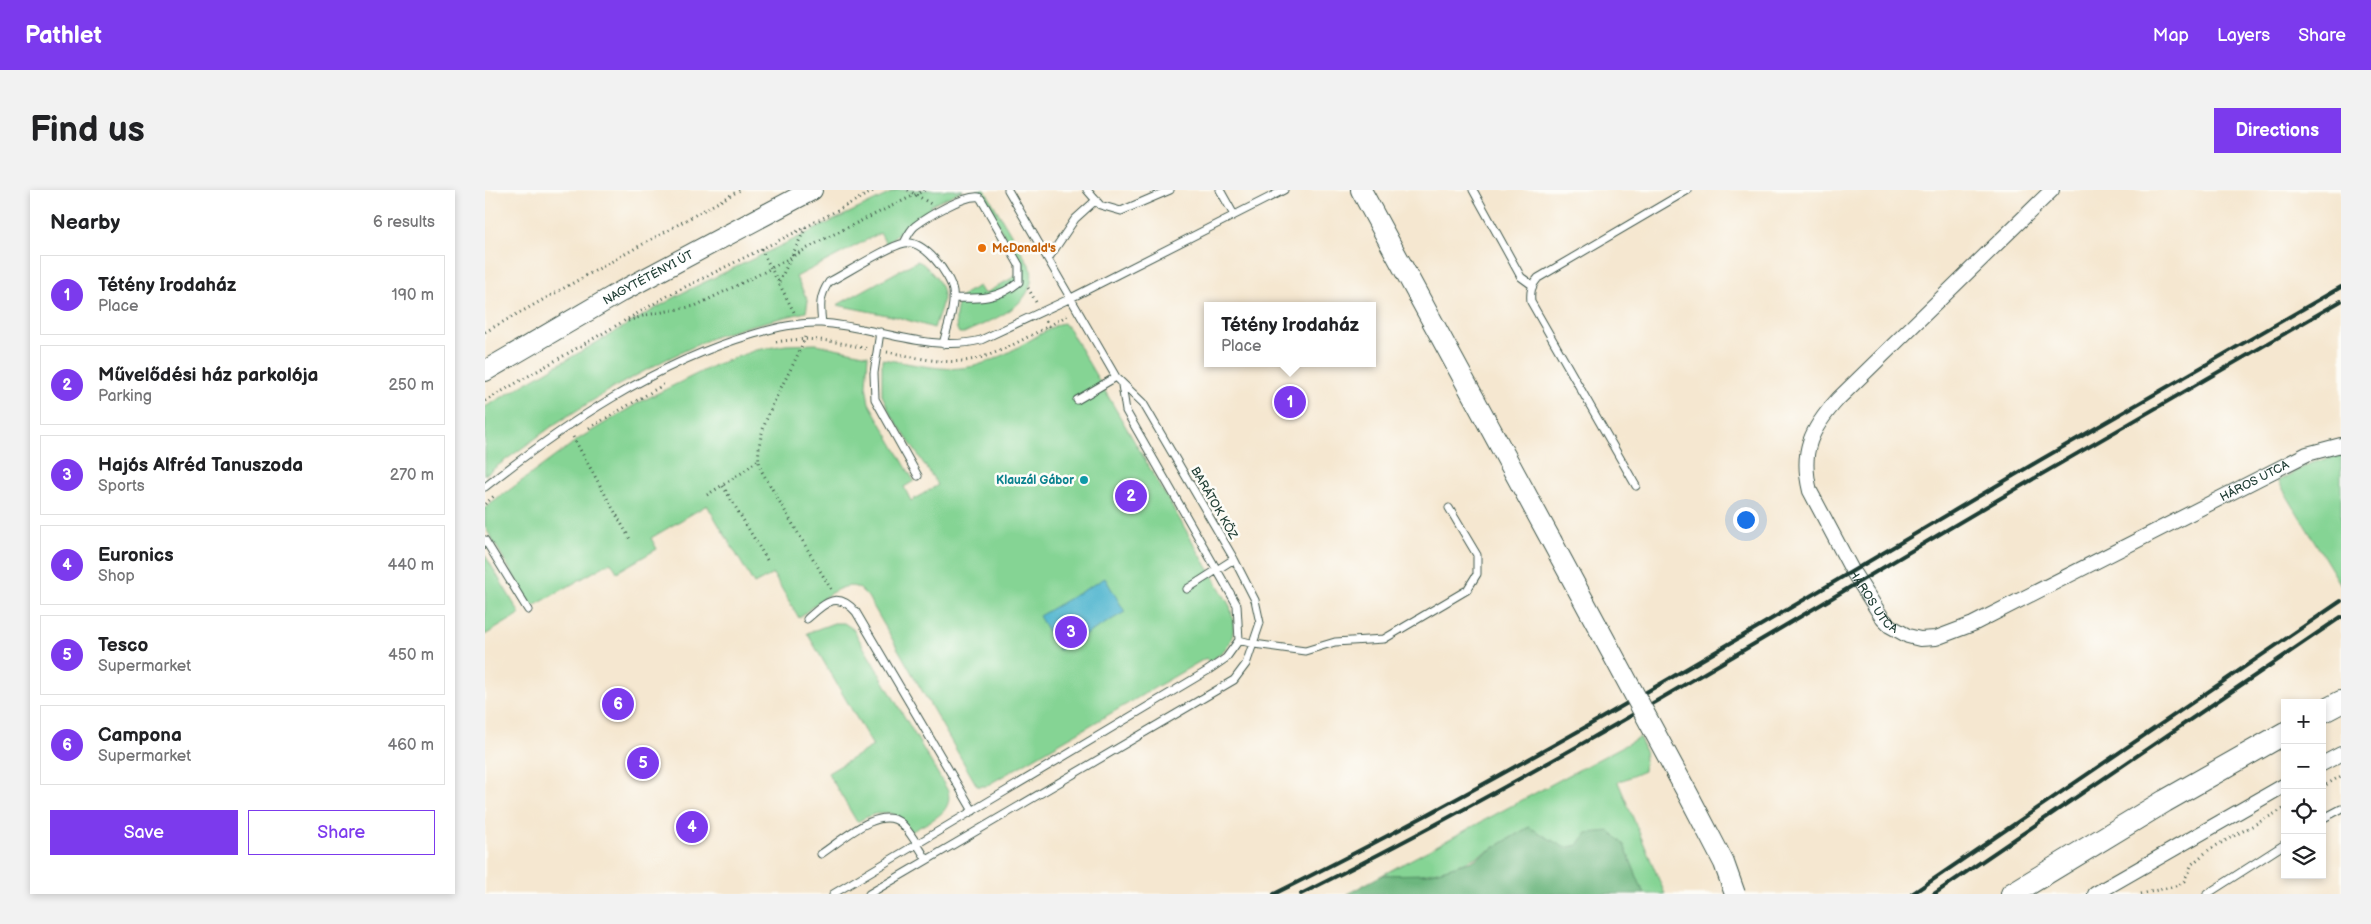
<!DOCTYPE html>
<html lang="en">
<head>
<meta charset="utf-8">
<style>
	:root { --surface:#fff; --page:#f2f2f2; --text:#202124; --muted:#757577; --line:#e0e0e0; --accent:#7c3aed }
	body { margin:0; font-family:"Balsamiq Sans",sans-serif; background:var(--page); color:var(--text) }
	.controls { position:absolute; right:15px; bottom:15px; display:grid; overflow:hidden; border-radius:0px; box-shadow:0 2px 8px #0003 }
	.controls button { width:45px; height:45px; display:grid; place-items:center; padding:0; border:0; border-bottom:1px solid var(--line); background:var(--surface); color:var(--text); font:25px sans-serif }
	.you { position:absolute; left:1260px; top:329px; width:18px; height:18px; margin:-12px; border:4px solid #fff; border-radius:50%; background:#1a73e8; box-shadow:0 0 0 8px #1a73e833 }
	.badge { display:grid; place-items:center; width:32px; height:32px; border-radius:50%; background:var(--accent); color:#fff; font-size:16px; font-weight:700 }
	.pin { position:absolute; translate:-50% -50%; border:2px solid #fff; box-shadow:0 1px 5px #0006 }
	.popup { position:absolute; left:719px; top:112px; width:172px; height:65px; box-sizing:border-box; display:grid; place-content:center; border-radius:0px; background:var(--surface); filter:drop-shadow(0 1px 4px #0005); font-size:16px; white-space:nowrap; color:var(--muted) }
	.popup b { font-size:19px; color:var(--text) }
	.popup::after { content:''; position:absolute; left:50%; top:100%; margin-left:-10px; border:10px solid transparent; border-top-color:var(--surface) }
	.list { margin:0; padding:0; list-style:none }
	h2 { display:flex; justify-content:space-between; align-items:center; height:65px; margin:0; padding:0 20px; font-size:21px }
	h2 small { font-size:16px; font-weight:400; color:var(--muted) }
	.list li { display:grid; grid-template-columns:32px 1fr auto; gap:15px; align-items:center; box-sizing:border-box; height:80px; margin:0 10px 10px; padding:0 10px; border:1px solid var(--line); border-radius:0px }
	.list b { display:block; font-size:19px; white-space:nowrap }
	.list p { margin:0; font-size:16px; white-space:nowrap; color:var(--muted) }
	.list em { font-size:16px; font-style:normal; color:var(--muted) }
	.actions { display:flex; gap:10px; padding:15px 20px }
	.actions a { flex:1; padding:11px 0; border:1px solid var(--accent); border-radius:0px; text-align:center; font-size:18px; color:var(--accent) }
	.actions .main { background:var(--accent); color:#fff }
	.icon { flex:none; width:28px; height:28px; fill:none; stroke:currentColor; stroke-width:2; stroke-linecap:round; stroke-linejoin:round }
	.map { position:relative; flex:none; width:1856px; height:704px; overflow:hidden; border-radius:0px }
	header { display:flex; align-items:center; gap:30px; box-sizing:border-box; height:70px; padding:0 25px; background:var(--accent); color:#fff }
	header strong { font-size:24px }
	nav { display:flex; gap:28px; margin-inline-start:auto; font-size:18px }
	.intro { display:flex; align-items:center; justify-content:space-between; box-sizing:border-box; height:120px; padding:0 30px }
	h1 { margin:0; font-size:35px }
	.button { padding:12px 22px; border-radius:0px; background:var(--accent); color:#fff; font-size:18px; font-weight:700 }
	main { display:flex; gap:30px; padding:0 30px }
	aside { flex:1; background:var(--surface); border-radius:0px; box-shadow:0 2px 8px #0003 }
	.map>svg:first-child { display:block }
	.green { fill:#85d494; stroke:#528864 }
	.forest { fill:#6cb67e; stroke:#467a59 }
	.water { fill:#50b5cf; stroke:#387982 }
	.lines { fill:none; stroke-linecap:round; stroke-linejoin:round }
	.lane-casing { stroke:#3f564b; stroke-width:9 }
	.street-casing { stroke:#3f564b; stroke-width:16 }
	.secondary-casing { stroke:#3f564b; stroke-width:22 }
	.primary-casing { stroke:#3f564b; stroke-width:24 }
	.path { stroke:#3f564b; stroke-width:3; stroke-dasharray:1 4; stroke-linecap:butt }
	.lane { stroke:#fff; stroke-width:7 }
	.street { stroke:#fff; stroke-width:14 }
	.secondary { stroke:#fff; stroke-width:20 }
	.primary { stroke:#fff; stroke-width:22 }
	.rail { stroke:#1f3d34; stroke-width:4 }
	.secondary-bridge-casing { stroke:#3f564b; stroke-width:22; stroke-linecap:butt }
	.secondary-bridge { stroke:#fff; stroke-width:20 }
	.food-dot { fill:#e8710a; stroke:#fdfcf7; stroke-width:2 }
	.culture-dot { fill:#0f9aa8; stroke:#fdfcf7; stroke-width:2 }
	.labels { text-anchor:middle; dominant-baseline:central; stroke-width:5; stroke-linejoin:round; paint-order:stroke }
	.food-label { font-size:12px; font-weight:bold; fill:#c56008; stroke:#fdfcf7; text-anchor:start }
	.street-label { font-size:12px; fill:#1f3d34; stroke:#fdfcf7 }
	.culture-label { font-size:12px; font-weight:bold; fill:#0d838f; stroke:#fdfcf7; text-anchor:end }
</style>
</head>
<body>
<header>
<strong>Pathlet</strong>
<nav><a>Map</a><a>Layers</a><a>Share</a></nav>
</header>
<div class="intro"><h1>Find us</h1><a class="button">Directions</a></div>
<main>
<aside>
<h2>Nearby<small>6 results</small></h2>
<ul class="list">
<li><span class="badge">1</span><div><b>Tétény Irodaház</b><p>Place</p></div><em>190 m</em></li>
<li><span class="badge">2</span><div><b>Művelődési ház parkolója</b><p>Parking</p></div><em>250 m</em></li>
<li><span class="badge">3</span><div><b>Hajós Alfréd Tanuszoda</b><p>Sports</p></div><em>270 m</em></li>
<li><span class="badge">4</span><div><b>Euronics</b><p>Shop</p></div><em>440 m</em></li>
<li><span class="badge">5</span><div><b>Tesco</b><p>Supermarket</p></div><em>450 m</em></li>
<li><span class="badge">6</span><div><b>Campona</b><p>Supermarket</p></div><em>460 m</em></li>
</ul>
<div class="actions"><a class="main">Save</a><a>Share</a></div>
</aside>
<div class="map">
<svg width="1856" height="704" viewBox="0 0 1856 704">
	<rect width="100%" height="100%" fill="#fdfcf7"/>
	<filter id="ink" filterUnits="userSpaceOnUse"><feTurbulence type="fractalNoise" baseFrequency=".02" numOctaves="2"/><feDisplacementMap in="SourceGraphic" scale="10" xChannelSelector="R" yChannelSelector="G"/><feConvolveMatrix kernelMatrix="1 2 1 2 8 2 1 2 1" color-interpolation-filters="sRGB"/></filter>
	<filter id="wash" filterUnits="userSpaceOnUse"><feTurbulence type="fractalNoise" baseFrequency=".0096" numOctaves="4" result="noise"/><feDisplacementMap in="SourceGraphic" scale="20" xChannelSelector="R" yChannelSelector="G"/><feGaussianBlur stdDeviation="1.12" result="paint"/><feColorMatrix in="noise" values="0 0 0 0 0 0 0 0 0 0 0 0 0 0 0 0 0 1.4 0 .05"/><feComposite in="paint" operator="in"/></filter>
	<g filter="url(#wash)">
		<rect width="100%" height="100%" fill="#f5e7d0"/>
		<path class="green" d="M 412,0 L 478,0 L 445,16 L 450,19 L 420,37 L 401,54 L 395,43 L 311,87 L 323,111 L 321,122 L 264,136 L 229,147 L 180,170 L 128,198 L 73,232 L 0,285 L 0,217 L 199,102 Z
			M 492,0 L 500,0 L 546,78 C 553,116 506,130 479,143 L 474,143 C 468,135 471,111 479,104 C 483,101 489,99 494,96 L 499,104 L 534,84 L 538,77 Z
			M 432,71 C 439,73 442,78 447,83 C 466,103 456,115 449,138 L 412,127 L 352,115 Z
			M 579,133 L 584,139 L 745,416 C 752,444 749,456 724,472 L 721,468 L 501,596 L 492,596 L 383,407 C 379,403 375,398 371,397 C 354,391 326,418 314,428 L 288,384 L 269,394 L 222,315 L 166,348 L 172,359 L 132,382 L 126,372 L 47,417 L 0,337 L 0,318 L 95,248 L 153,213 L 230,175 L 271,160 L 301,155 L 331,154 L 383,165 L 381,195 L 384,213 L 429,291 L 419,297 L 426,311 L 453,295 L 405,223 L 397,205 L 397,169 C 426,173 460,183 489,176 C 518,169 547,148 573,134 Z
			M 1856,265 L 1856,395 L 1793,291 L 1826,273 Z
			M 0,365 L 35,424 L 0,445 Z
			M 349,433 L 359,433 L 368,439 L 463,601 C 469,624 443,631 426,642 C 409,617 396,619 372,632 L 343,583 L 388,556 L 322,443 Z
			M 1155,547 L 1160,564 L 1159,581 L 1133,592 L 1180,704 L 1159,704 L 1139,655 L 1102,643 L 1093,655 L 1080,658 L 1044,637 C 991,668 961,689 897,685 Z"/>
		<path class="forest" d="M 1044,637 L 1080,658 L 1093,655 L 1102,643 L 1125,641 L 1139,655 L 1159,704 L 862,704 L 897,685 L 943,684 L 987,671 Z"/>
		<path class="water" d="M 620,388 L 640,422 L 574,460 L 554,426 Z"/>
	</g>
	<g filter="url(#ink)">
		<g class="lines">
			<defs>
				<path id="lane" d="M 602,0 L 615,15 L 636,21 L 685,0
					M 735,0 L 749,25
					M 988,0 L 1036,87 L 1047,95
					M 419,53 C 422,47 425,40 430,36 C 443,26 479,5 494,7 L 496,9 L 534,75 L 534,92 C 514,109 494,109 468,108
					M 563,69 L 590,29 L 611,10
					M 337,133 C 335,117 334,106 344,92 C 360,84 405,55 420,53 C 439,50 465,84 468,101 C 470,118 462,138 458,154
					M 395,142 L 389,183 L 390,209 L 433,286
					M 637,195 L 641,221 L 752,415 L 754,450
					M 592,210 L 631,187
					M 1151,296 L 1046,112 C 1045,102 1046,96 1053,88 L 1203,0
					M 0,297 C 80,234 170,173 269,144 C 290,138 313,132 336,133 C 389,136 444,163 496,150 L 586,108 L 799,0
					M 0,350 L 43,420
					M 702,399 L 749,369
					M 322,429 C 340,413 352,400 371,422 L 488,621
					M 754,450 L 769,454 L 820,461 L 850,452 L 899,449 L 982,400 L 992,384 L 992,365 L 964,318
					M 1837,629 L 1856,619
					M 336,664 C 355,652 396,613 417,634 C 427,644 434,658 442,670
					M 348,704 L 722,481 L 741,468 L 754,450
					M 384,704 L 749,490 L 761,474 L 775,433 L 770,410 L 749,369 L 658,213 L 631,187 L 523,0
					M 1722,704 L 1800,654"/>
				<g id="street">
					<path id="s1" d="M 1567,0 L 1353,209 C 1326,239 1315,261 1325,301 L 1368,382 L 1398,429 L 1405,436 L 1423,446 L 1435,449 L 1451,448 L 1488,434 L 1822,264 L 1856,255"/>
					<path d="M 1837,574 L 1856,564"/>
					<path d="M 1610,704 L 1800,595"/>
				</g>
				<g id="secondary">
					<path d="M 876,0 L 1066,350"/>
					<path id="s2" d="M 0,181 L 137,101 L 327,0"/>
				</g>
				<path id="primary" d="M 1837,522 L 1856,512
					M 1527,704 L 1680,611 L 1800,543"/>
			</defs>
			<use href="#lane" class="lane-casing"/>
			<use href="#street" class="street-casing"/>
			<use href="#secondary" class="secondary-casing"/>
			<use href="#primary" class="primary-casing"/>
			<path class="path" d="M 423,0 L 446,14
				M 276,59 L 310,124
				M 294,92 L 321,37
				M 543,98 L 551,112
				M 143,131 L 161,125 L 210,116 L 279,82 L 343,47 L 440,0
				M 564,136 L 583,125
				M 0,142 L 255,0
				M 320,147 C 308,184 263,241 276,280 L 347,401
				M 291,152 C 326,146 349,151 383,159
				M 402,162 C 430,167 461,176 490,169 C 516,163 540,148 564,136 L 561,131
				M 0,211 L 186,104 L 321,37 L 390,0
				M 104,238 L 180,194
				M 88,247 L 146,351
				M 238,296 L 282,370
				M 222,305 L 258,282 L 273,270
				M 0,314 L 9,306
				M 1837,597 L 1856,586
				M 1656,704 L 1694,695 L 1699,691 L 1707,674 L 1725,659 L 1800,618"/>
			<use href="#lane" class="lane"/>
			<use href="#street" class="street"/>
			<use href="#secondary" class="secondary"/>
			<use href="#primary" class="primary"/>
			<path class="rail" d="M 789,704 C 1053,573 1303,418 1557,269 C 1656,211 1756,154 1856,97
				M 816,704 C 1064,581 1299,435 1538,295 C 1644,233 1750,172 1856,111
				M 1427,704 L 1856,411
				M 1449,704 L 1856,427"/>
			<defs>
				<path id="secondary-bridge" d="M 1066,350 L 1204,606 L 1239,673 L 1250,704"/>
			</defs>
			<use href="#secondary-bridge" class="secondary-bridge-casing"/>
			<use href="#secondary-bridge" class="secondary-bridge"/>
		</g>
	</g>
	<circle class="food-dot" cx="497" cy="58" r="5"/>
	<circle class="culture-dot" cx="599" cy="290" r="5"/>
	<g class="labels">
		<g class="food-label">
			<text x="507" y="58">McDonald's</text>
		</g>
		<g class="street-label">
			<text stroke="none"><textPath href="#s2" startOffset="188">NAGYTÉTÉNYI ÚT</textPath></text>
			<text stroke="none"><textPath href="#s1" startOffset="962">HÁROS UTCA</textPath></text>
			<text transform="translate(729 313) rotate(60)">BARÁTOK KÖZ</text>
			<text stroke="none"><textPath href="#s1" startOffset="528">HÁROS UTCA</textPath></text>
		</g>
		<g class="culture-label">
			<text x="589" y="290">Klauzál Gábor</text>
		</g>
	</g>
</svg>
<div class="controls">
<button>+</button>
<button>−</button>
<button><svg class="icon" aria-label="locate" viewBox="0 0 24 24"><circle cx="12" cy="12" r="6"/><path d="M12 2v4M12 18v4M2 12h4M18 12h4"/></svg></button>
<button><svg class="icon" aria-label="layers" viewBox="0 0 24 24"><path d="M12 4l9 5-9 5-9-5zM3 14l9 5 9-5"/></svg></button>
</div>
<div class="you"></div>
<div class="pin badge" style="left:805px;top:212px">1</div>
<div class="popup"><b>Tétény Irodaház</b>Place</div>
<div class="pin badge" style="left:646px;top:306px">2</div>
<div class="pin badge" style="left:586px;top:442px">3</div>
<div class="pin badge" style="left:207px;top:637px">4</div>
<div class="pin badge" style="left:158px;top:573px">5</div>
<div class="pin badge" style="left:133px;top:514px">6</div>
</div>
</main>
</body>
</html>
